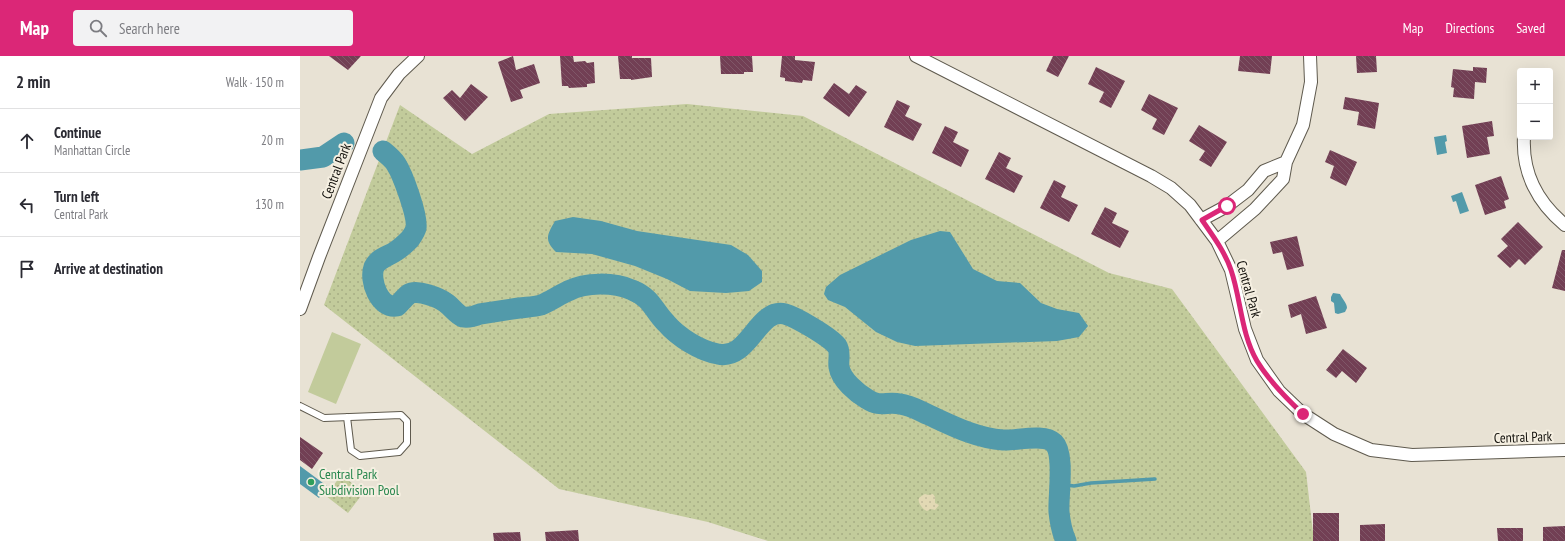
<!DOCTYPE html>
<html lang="en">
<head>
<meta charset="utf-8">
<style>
	:root { --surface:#fff; --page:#f2f2f3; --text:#2b2b33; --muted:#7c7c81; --line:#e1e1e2; --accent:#db2777 }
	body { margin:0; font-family:"PT Sans Narrow",sans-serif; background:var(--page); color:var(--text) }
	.controls { position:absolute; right:12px; top:12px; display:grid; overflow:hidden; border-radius:4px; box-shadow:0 4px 16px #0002 }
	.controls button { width:36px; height:36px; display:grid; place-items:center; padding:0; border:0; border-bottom:1px solid var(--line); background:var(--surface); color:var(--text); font:20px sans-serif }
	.stop { position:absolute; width:12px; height:12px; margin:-9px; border:3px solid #db2777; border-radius:50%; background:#fff }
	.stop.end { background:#db2777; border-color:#fff; box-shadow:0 1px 4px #0008 }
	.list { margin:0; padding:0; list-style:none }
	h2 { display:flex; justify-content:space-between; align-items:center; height:52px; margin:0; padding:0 16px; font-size:17px }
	h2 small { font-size:13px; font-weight:400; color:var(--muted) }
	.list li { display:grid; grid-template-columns:26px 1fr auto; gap:12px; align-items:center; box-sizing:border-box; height:64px; padding:0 16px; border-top:1px solid var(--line) }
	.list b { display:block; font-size:15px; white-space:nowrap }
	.list p { margin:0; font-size:13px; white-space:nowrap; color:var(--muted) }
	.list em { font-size:13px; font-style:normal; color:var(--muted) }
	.icon { flex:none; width:22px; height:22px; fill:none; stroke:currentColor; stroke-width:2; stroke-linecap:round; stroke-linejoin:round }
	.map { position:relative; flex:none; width:1265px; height:485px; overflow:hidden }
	header { display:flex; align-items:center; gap:24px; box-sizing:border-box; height:56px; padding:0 20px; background:var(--accent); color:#fff }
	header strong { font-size:19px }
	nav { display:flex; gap:22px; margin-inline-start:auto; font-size:14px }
	.search { width:280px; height:36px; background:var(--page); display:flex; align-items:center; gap:10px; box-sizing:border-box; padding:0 14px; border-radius:4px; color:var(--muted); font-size:15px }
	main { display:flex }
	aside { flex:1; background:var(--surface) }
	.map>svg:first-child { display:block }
	.green { fill:url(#green-dots) }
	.sand { fill:url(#sand-dots) }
	.pitch { fill:#c2cb9b }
	.water { fill:#529aaa }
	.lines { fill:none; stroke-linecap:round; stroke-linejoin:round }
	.stream { stroke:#529aaa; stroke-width:3.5 }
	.river { stroke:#529aaa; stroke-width:21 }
	.building { fill:url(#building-back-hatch) }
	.lane-casing { stroke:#5f5a4e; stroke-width:8 }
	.street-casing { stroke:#5f5a4e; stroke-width:14 }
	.lane { stroke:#fff; stroke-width:6 }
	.street { stroke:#fff; stroke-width:12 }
	.route { stroke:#db2777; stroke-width:5 }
	.leisure-dot { fill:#2e9e5b; stroke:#f5efe1; stroke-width:1.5 }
	.labels { text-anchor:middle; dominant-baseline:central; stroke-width:4; stroke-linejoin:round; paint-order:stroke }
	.street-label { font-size:14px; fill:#14120d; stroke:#f5efe1 }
	.leisure-label { font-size:14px; fill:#27864d; stroke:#f5efe1; text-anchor:start }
</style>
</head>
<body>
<header>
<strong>Map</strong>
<div class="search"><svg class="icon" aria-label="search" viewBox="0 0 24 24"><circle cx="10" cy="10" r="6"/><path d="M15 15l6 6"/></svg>Search here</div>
<nav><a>Map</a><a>Directions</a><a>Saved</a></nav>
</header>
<main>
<aside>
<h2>2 min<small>Walk · 150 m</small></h2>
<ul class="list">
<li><svg class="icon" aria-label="ahead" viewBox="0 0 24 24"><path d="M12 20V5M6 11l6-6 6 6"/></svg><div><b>Continue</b><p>Manhattan Circle</p></div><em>20 m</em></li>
<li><svg class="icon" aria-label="left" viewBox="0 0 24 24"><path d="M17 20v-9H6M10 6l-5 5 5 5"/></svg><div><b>Turn left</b><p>Central Park</p></div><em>130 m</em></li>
<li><svg class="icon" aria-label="arrive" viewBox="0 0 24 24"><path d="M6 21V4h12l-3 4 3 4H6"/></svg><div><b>Arrive at destination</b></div></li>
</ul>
</aside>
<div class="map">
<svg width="1265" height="485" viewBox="0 0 1265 485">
	<defs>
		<pattern id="green-dots" width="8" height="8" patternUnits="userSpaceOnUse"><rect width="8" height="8" fill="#c2cb9b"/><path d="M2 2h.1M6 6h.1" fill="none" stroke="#a6ad84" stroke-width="1.8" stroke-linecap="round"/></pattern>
		<pattern id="sand-dots" width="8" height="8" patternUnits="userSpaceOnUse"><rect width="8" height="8" fill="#e2d9b4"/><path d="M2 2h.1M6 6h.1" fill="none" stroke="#c1b99a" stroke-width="1.8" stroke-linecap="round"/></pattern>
		<pattern id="building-back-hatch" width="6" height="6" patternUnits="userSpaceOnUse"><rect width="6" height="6" fill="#723f54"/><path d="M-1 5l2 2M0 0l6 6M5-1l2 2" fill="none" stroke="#805768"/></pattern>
	</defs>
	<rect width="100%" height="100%" fill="#e8e2d4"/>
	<path class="green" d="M 387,48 L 503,60 L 809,217 L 872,233 L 1006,416 L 1014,485 L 468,485 L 408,466 L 259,433 L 24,249 L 100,49 L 172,98 L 249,58 Z
		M 41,419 L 64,436 L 48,457 L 26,440 Z"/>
	<path class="sand" d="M 625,438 L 628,439 L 633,438 L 635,441 L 635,447 L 639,449 L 635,454 L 631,453 L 627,455 C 623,454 617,446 619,442 C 621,440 623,439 625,438 Z"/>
	<path class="pitch" d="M 32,276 L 61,288 L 36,348 L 8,336 Z"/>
	<path class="water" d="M 1146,79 L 1147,85 L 1145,86 L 1147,97 L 1137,99 L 1134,81 Z
		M 1162,136 L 1169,155 L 1160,158 L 1156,145 L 1153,146 L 1151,140 Z
		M 273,161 L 301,165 L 337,175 L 431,189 L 448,199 L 462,215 L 462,226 L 449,235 L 426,237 L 390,235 L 367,223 L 335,210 L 292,198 L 256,196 C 244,184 247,179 255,165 Z
		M 640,175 L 650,176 L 673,213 L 697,225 L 720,227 L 741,247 L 757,253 L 779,257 L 788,270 L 779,281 L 757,285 L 615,290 L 597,286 L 576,276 L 545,251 L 528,244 L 524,238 L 526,231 L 540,219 L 611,184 Z
		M 1033,237 L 1040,238 C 1042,243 1047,247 1047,252 L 1045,256 L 1038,258 L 1035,257 L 1034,247 L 1031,245 L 1031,241 Z
		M 0,410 L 27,430 L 19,442 L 0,428 Z"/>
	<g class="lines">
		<path class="stream" d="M 759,428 L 774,430 L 791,427 L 855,423"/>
		<path class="river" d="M 83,95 C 88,99 93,103 96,108 C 103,119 118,160 116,172 C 115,176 112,180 110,183 C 106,187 101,192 96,195 C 89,200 78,202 74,211 C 69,224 79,253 97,250 C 101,246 105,241 109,238 C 117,233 140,242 146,247 C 152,251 157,259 163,261 C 169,262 175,260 180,258 C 193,256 206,254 219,252 C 226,251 234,251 241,249 C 251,245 259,239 268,235 C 286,226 314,226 332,234 C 352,242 353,254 366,267 C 378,281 400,295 418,298 C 449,305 458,251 485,258 C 496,261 530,281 537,290 C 541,296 538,304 539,311 C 541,324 557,337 567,343 C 581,352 586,345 600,348 C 610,349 620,355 629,359 C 653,370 676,382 703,384 C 716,385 744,377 754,387 C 765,398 758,440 759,456 C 760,466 762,476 766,485
			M 0,104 L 23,101 L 44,87"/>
	</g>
	<path class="building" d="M 29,0 L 61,0 L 48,14 Z
		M 213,0 L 216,14 L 234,8 L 240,27 L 220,34 L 223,42 L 211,46 L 198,6 Z
		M 260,0 L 273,0 L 274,6 L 285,5 L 287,7 L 294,6 L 295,27 L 287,28 L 287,31 L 269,32 L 268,30 L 262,30 Z
		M 318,0 L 332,0 L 332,2 L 351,2 L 352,21 L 331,24 L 331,23 L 320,23 Z
		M 420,0 L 452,0 L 453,16 L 444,16 L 444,18 L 421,18 Z
		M 482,0 L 495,0 L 495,4 L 515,6 L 512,25 L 503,24 L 502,27 L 485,25 L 485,22 L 480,21 Z
		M 753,0 L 769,0 L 758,21 L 746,15 Z
		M 940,0 L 972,0 L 970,18 L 938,15 Z
		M 1056,0 L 1076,0 L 1077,16 L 1057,17 Z
		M 796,11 L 825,25 L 811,52 L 799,46 L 804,36 L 788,28 Z
		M 1173,11 L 1187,12 L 1186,27 L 1175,26 L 1174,43 L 1153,41 L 1154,32 L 1151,31 L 1153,13 L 1173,15 Z
		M 534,27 L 549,38 L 556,29 L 567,36 L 549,61 L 523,42 Z
		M 171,28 L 188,41 L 165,65 L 143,42 L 152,34 L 160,42 Z
		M 849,38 L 878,52 L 864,79 L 852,73 L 857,63 L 841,54 Z
		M 1045,41 L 1079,47 L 1075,73 L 1057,69 L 1059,56 L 1043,53 Z
		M 597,44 L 610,50 L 605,60 L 622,68 L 613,85 L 584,71 Z
		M 1192,65 L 1194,80 L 1187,81 L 1190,98 L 1167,102 L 1162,70 Z
		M 899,69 L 927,86 L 911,111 L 899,104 L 905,95 L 889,85 Z
		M 645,70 L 658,76 L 653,86 L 669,94 L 661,111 L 632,97 Z
		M 1030,94 L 1057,106 L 1046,130 L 1030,122 L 1034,110 L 1025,106 Z
		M 699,96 L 711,102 L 706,112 L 723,120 L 714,137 L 685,123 Z
		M 1201,120 L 1209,143 L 1204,145 L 1206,152 L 1185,159 L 1175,129 Z
		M 754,124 L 766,130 L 761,141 L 778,149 L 769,166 L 740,152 Z
		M 805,151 L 817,157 L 812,167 L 829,175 L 820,192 L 791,178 Z
		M 1218,166 L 1243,191 L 1225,209 L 1219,203 L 1210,212 L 1197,200 L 1208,190 L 1201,183 Z
		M 997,180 L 1004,210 L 987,214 L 982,196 L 973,198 L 970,186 Z
		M 1262,194 L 1265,194 L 1265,235 L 1252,232 Z
		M 1016,240 L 1027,272 L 1006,278 L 1001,258 L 991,262 L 988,249 Z
		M 1043,293 L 1067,312 L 1056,327 L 1042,315 L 1036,322 L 1026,314 Z
		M 0,381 L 23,397 L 12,413 L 0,404 Z
		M 1013,457 L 1039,457 L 1039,485 L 1013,485 Z
		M 1085,468 L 1085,485 L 1060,485 L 1060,469 Z
		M 1265,470 L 1265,485 L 1243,485 L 1243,471 Z
		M 1197,472 L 1223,472 L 1223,485 L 1198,485 Z
		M 278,474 L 279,485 L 246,485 L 245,476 Z
		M 220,476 L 221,485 L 194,485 L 193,477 Z"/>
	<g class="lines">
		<defs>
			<path id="lane" d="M 0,350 L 24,362 L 101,359 L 107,365 L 107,387 L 99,396 L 60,400 L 51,394 L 47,361"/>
			<path id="street" d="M 616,0 L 851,120 L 871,132 L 890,149 L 917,185 L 931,214 L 945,273 L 957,304 L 979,335 L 1003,358 L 1034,378 L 1071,394 L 1112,399 L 1265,394
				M 1224,81 C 1222,117 1238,147 1265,169
				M 901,164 L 927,150 L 948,134 L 964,115 L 986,106
				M 917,185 L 955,153 L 983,123 L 986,106 L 1003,69 L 1011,26 L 1010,0
				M 0,253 L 19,201 L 81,42 L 99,18 L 118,0"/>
		</defs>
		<use href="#lane" class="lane-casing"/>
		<use href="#street" class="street-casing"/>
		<use href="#lane" class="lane"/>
		<use href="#street" class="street"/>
	</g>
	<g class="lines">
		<path class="route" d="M 927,150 L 902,164 C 913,180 925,196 931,214 C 941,243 941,278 957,305 C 969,325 986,342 1003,358"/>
	</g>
	<circle class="leisure-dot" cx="11" cy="426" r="4"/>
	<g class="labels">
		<g class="street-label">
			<text transform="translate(36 115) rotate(-69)">Central Park</text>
			<text transform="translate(949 233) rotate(74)">Central Park</text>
			<text transform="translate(1223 381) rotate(-2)">Central Park</text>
		</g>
		<g class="leisure-label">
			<text x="19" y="418">Central Park<tspan x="19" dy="16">Subdivision Pool</tspan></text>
		</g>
	</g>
</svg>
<div class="controls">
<button>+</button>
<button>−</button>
</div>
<div class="stop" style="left:927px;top:150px"></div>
<div class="stop end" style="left:1003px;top:358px"></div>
</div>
</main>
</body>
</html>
